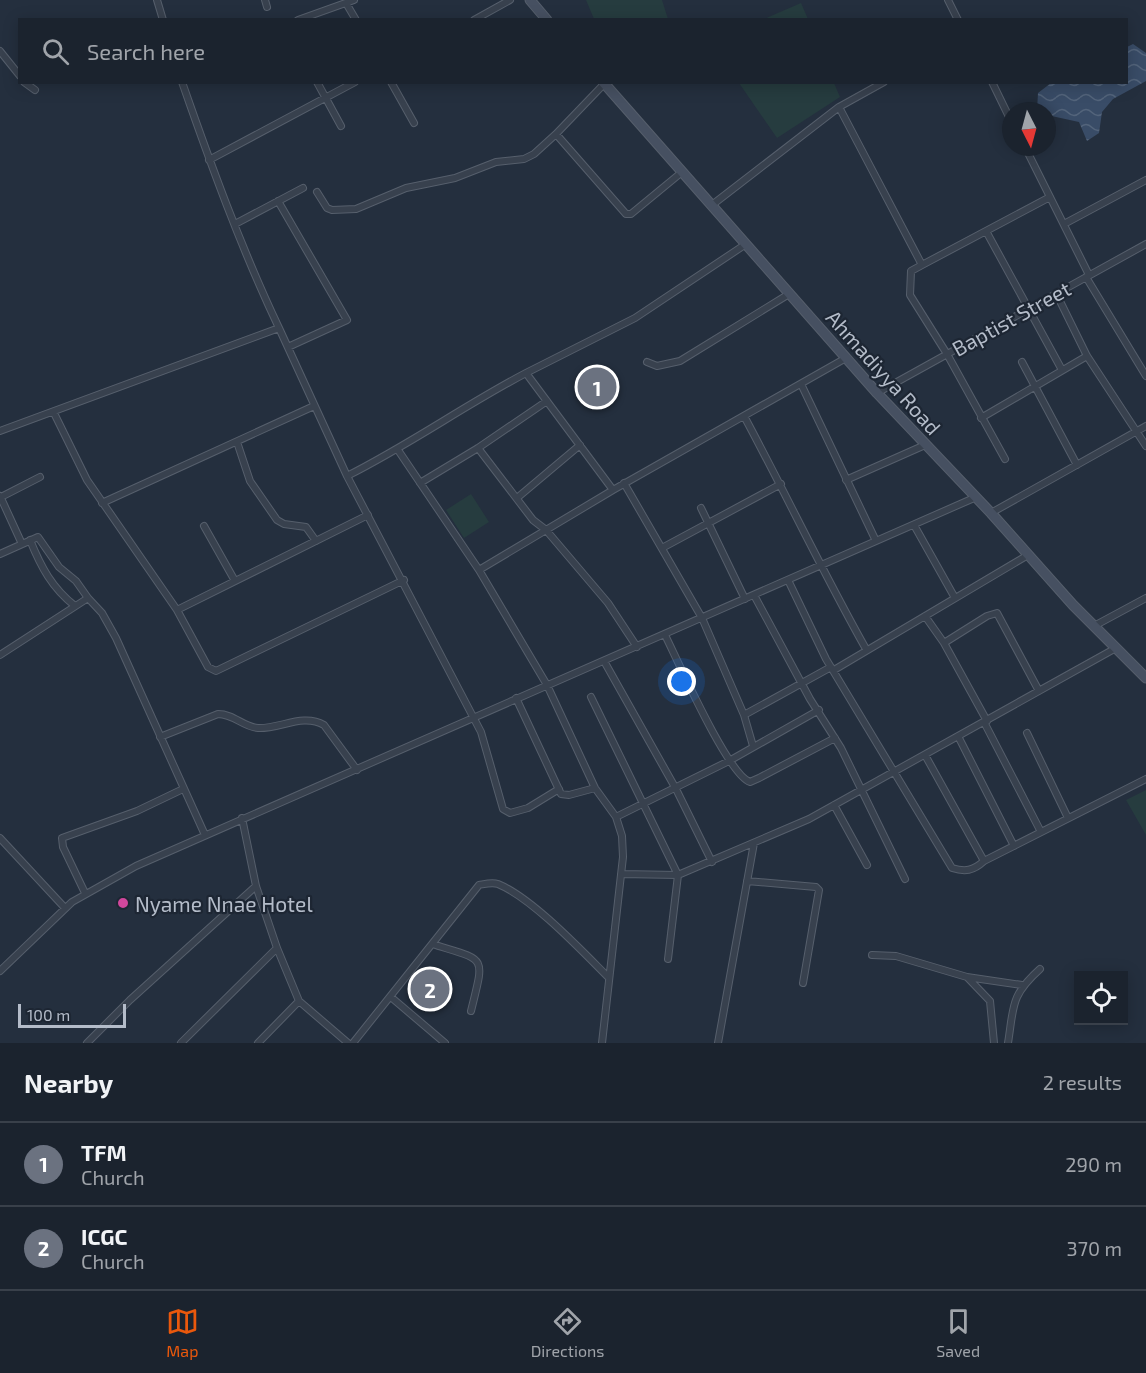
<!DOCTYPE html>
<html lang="en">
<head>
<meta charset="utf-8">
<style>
	:root { --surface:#1b232e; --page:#242b36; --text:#f1f3f6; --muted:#a0a4aa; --line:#39404a; --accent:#ea580c }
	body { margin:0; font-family:"Exo 2",sans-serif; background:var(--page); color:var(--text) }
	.controls { position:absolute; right:18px; bottom:18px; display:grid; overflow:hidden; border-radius:0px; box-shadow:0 3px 15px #0003 }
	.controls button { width:54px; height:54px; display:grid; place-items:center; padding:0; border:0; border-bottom:2px solid var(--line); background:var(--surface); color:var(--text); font:30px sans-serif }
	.compass { position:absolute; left:1002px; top:102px; width:54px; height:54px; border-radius:50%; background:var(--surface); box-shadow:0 3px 15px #0003; rotate:174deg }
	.scale { position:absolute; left:18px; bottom:15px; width:108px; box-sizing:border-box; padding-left:6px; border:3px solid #b4bcc9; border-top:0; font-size:16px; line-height:21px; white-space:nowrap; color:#b4bcc9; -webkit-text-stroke:4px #1d2633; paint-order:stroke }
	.you { position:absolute; left:682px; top:682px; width:21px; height:21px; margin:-15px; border:4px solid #fff; border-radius:50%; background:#1a73e8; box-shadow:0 0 0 9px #1a73e833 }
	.badge { display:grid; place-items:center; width:39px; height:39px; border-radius:50%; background:var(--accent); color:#fff; font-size:20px; font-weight:700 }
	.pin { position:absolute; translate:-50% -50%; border:3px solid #fff; box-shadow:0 2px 6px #0006 }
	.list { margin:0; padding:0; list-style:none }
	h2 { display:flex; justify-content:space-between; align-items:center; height:78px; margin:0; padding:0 24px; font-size:26px }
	h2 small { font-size:20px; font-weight:400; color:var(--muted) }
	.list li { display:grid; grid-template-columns:39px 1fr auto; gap:18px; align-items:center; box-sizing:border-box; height:84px; padding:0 24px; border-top:2px solid var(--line) }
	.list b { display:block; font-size:22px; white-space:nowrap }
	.list p { margin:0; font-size:20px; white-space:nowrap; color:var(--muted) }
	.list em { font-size:20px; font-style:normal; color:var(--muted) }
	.icon { flex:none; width:33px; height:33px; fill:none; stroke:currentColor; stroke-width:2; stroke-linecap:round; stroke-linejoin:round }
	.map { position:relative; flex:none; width:1146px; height:1043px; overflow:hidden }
	.search { position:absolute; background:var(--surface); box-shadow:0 3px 15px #0003; left:18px; right:18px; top:18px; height:66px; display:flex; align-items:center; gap:15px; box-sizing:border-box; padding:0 21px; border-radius:0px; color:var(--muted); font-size:22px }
	.sheet { height:246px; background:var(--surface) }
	nav { display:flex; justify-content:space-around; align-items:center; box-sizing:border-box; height:84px; border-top:2px solid var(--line); background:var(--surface); font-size:16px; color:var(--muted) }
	nav a { display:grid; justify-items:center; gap:3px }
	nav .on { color:var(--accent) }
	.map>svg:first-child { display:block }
	.pitch { fill:#263c3f }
	.water { fill:url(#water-waves) }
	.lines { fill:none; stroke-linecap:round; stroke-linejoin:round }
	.street-casing { stroke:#565f6c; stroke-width:8 }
	.secondary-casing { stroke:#565f6c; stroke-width:11 }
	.street { stroke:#38414e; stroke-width:6 }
	.secondary { stroke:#465061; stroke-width:9 }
	.hotel-dot { fill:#d1479c; stroke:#1d2633; stroke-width:2 }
	.labels { text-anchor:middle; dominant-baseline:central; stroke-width:4.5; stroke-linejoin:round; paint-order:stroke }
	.street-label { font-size:21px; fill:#b4bcc9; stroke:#1d2633 }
	.poi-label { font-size:21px; fill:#b4bcc9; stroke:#1d2633; text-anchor:start }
</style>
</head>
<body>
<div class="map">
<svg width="1146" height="1043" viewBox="0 0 1146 1043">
	<defs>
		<pattern id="water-waves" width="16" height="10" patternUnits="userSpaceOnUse" patternTransform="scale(1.5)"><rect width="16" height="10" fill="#394c67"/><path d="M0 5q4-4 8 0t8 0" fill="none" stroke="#53647b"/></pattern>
	</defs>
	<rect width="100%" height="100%" fill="#242f3e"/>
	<path class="pitch" d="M 586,0 L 662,0 L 668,19 L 594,19 Z
		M 801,3 L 808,19 L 764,19 Z
		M 739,83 L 834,83 L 840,97 L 777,138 Z
		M 471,494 L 489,522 L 464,538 L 446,510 Z
		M 1146,790 L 1146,835 L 1126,800 Z"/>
	<path class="water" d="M 1133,44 L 1146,53 L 1146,81 L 1113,99 L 1102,112 L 1099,133 L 1087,141 L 1079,122 L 1047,115 L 1047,111 L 1037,111 L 1038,93 L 1051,83 L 1126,82 L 1127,47 Z"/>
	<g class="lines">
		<defs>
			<path id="street" d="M 157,0 L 163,20
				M 265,0 L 267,7
				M 948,0 L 958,20
				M 346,3 L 356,20
				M 298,20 L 354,0
				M 474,20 L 510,0
				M 0,51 L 20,76
				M 24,82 L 35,90
				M 182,82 C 211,165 241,248 279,328
				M 317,82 L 341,126
				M 391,82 L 414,123
				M 992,82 L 1011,121
				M 839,107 L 922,265 L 1050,197
				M 556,134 L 626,214 L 631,214 L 682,172
				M 1025,147 L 1089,275
				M 209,160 L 355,82
				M 317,192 L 327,208 L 332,210 L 356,209 L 406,188 L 455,178 L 496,162 L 524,159 L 534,154 L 556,134 L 604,84
				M 278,201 L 347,320 L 288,347
				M 712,205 L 839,107 L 884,82
				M 235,224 L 303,188
				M 1064,224 L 1146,180
				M 986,231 L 1062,370
				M 922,265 L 911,271 L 910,295 L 947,354 L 1005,459
				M 1086,277 L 1146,376
				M 1056,293 L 1087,356 L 1146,446
				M 647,362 L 657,366 L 680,361 L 789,294
				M 1022,362 L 1077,465
				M 526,373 L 635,318 L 746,244
				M 801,384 L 876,541
				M 877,393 L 1146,244
				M 54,413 L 87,480 L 177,610 L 368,515
				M 744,416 C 786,494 823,573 866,649
				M 981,418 L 1087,356
				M 0,431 L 279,328 L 347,476 L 481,732 L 503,809 L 510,813 L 528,808 L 559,789
				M 237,442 L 250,481 L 277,520 L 284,524 L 306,527 L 316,541
				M 478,448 L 533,520 L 546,530 L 608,603 L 637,647
				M 398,450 L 479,570 L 547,685 L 595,788 L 616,817
				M 347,476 C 409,445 465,405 526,373 L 613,490 L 846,358
				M 846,480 L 925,445
				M 420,483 L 478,448 L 547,401
				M 624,483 L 702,618 L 744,715
				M 0,496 L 22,544
				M 1,497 L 40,477
				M 517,498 L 580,445
				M 102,503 L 314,406
				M 701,508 L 745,599
				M 991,513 L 1146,426
				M 914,525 L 955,598
				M 204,526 L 235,581
				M 30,540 C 41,567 52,588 75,606
				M 662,548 L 781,484
				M 0,554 L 38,537 L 59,567 L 76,581 L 88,598
				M 479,570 L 613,490
				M 788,580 L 826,659 L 952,868 C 965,872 973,871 984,861 L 1146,779
				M 754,595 L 810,699 L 841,748 L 905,879
				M 177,610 L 208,667 L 216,671 L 404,580
				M 925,616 L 944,643 L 987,721
				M 1094,626 L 1146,598
				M 665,635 C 678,661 728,775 750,782 L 759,778 L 835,738
				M 944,643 L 987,616 L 997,613 L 1039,691
				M 0,655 L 88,598 L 102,613 L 116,638 L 205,835
				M 604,661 L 676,789 L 712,862
				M 834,670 L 1028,555
				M 591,697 L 678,875 L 668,959
				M 516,698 L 561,794 L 569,795 L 595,788
				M 984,722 L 1041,832
				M 1027,733 L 1068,818
				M 958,736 L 1014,846
				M 160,737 L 218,714 C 234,714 243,727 258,728 C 280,729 303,713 324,725 L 357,770
				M 753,746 L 744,715 L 831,667
				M 925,755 L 984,861
				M 834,805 L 867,865
				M 242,818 L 256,886 L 277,948 L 299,1001
				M 0,838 L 65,908
				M 621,874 L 678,875 L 809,819 L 1116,648
				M 747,881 L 816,887 L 819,890 L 803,983
				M 85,893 L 63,847 L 62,838 L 137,811 L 183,789
				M 432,944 C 487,961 485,954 471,1011
				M 872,955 L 896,956 L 967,977 L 990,1001 L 994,1043
				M 0,971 L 72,902 L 136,866 L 974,498
				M 967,977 L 1022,985
				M 392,998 L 445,1043
				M 87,1043 L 130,1000 L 256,886
				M 181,1043 L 277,948
				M 258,1043 L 299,1001 L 348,1043
				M 353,1043 L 479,885 C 485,884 492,882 498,884 C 532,898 581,950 608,977
				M 602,1043 L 623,857 L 622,836 L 616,817 L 729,761 L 819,710
				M 718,1043 L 754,843
				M 1008,1043 C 1014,1006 1010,996 1040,969"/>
			<path id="secondary" d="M 530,0 L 547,20
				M 603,82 L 877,393 L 991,513 L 1073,605 L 1146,678"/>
		</defs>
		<use href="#street" class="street-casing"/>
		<use href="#secondary" class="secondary-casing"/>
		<use href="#street" class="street"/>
		<use href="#secondary" class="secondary"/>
	</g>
	<circle class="hotel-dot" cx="123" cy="903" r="6"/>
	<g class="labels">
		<g class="street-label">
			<text transform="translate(1011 318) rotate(-29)">Baptist Street</text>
			<text transform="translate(884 372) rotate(48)">Ahmadiyya Road</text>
		</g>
		<g class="poi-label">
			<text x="135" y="903">Nyame Nnae Hotel</text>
		</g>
	</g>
</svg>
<div class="controls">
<button><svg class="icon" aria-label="locate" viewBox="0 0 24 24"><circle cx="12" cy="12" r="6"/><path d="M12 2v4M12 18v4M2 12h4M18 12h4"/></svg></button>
</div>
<svg class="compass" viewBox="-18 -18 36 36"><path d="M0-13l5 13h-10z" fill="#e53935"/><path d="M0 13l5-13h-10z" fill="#a0a4aa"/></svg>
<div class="scale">100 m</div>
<div class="you"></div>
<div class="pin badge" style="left:597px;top:387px;background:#6b7280">1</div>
<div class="pin badge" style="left:430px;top:989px;background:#6b7280">2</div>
<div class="search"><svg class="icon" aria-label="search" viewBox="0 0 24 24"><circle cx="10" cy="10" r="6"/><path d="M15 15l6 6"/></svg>Search here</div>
</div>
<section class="sheet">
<h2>Nearby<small>2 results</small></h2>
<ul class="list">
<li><span class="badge" style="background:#6b7280">1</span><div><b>TFM</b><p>Church</p></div><em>290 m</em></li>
<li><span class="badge" style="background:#6b7280">2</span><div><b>ICGC</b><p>Church</p></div><em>370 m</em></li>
</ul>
</section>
<nav>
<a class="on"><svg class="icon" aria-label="map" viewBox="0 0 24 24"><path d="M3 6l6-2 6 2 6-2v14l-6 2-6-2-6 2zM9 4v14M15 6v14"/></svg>Map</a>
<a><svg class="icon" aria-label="directions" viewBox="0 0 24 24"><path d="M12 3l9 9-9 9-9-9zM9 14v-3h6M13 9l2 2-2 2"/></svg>Directions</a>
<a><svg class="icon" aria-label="saved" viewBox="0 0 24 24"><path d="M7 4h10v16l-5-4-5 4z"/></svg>Saved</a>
</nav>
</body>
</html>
